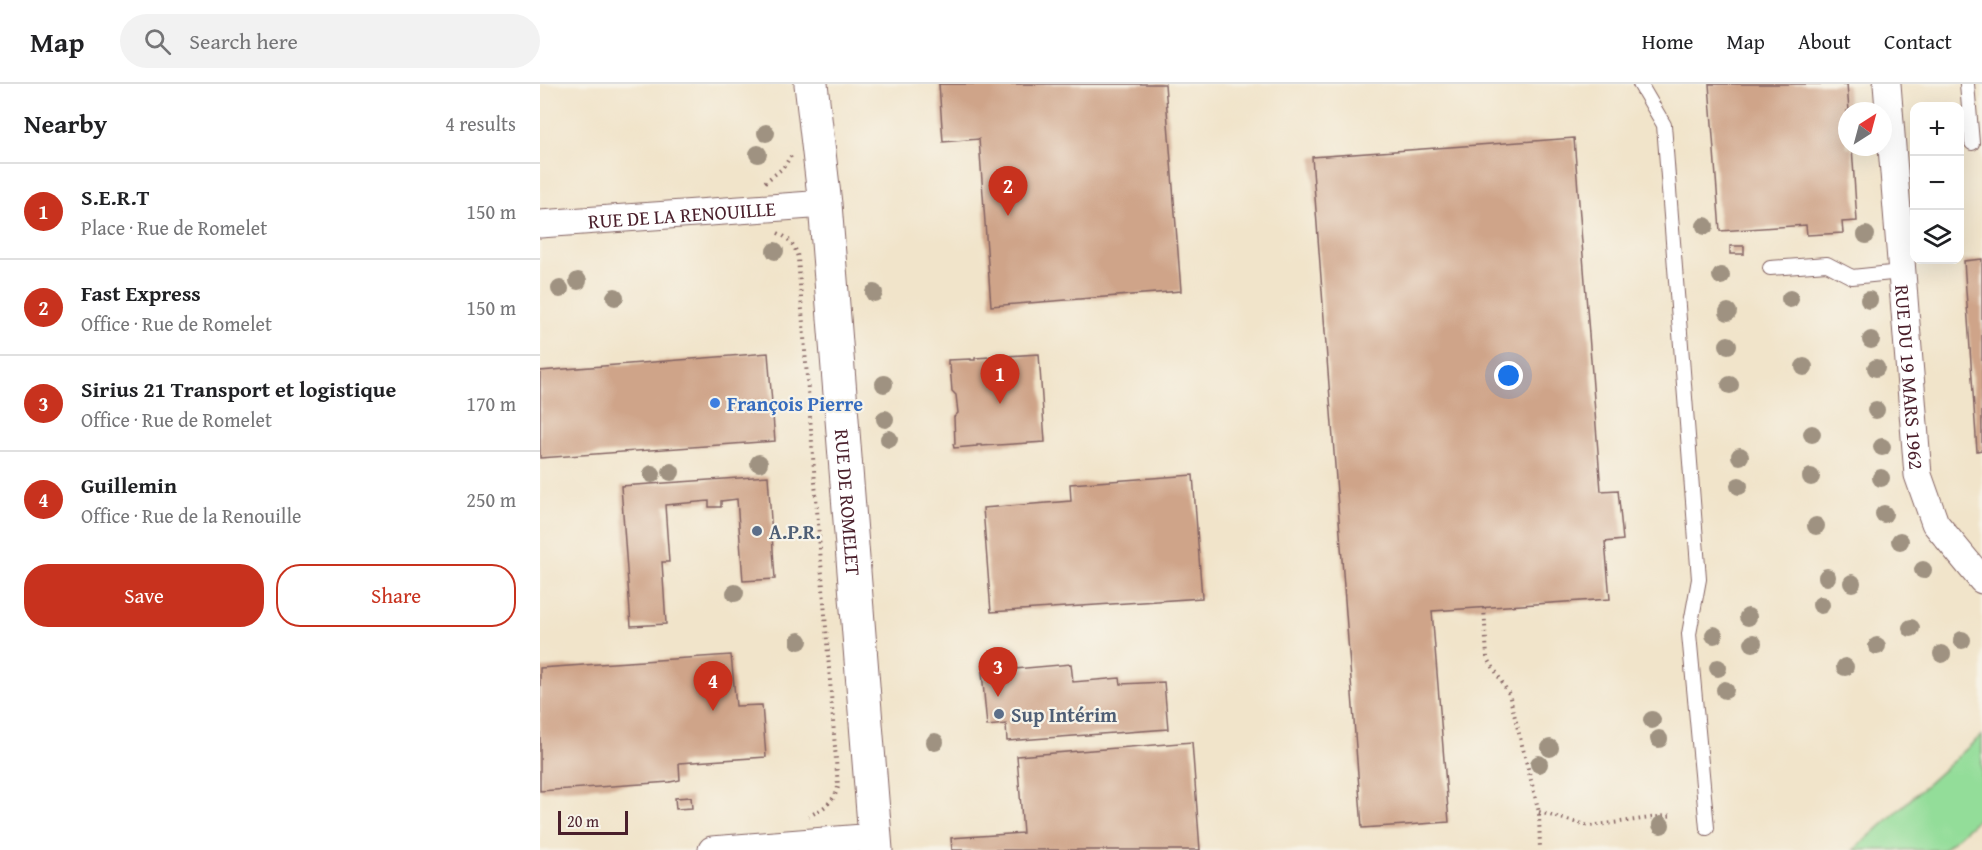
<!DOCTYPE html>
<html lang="en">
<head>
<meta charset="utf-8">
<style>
	:root { --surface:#fff; --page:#f2f2f2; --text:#202124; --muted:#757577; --line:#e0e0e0; --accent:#c8321e }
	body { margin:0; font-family:"Gentium Book Plus",serif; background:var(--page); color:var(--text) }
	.controls { position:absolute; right:18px; top:18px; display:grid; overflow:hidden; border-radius:12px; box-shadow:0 6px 24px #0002 }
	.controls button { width:54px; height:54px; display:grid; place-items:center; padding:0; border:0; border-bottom:2px solid var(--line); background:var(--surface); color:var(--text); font:30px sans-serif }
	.compass { position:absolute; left:1298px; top:18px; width:54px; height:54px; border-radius:50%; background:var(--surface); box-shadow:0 6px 24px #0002; rotate:36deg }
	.scale { position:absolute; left:18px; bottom:15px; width:70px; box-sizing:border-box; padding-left:6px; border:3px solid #4a1f2b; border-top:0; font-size:16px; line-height:21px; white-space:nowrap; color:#4a1f2b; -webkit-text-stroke:4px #f7f3e8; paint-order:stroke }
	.you { position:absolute; left:969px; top:292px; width:21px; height:21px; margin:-15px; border:4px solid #fff; border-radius:50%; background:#1a73e8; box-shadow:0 0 0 9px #1a73e833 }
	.badge { display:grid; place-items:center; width:39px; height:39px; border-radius:50%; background:var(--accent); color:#fff; font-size:20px; font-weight:700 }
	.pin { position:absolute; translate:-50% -50px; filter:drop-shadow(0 2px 3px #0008) }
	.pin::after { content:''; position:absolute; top:32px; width:21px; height:18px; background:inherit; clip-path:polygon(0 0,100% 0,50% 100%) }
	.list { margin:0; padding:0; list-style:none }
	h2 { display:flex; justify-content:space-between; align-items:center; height:78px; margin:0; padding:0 24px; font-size:26px }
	h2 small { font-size:20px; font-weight:400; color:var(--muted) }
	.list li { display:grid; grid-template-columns:39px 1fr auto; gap:18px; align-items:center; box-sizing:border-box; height:96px; padding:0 24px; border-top:2px solid var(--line) }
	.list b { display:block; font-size:22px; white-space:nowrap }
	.list p { margin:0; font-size:20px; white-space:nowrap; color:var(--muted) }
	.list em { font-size:20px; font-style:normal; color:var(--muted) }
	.actions { display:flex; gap:12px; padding:18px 24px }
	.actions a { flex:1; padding:14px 0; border:2px solid var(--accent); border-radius:24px; text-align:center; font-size:21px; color:var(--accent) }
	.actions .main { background:var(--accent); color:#fff }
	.icon { flex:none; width:33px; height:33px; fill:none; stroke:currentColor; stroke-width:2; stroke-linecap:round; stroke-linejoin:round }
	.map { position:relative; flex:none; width:1442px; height:766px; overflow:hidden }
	header { display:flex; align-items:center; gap:36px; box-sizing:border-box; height:84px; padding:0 30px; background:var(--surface); border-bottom:2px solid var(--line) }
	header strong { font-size:28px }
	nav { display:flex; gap:33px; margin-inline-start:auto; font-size:21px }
	.search { width:420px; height:54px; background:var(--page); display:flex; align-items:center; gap:15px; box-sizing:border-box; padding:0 21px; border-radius:33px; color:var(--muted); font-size:22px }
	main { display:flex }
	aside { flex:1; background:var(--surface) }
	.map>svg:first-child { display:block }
	.green { fill:#93dd99; stroke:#6e7e62; stroke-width:1.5 }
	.building { fill:#cfa489 }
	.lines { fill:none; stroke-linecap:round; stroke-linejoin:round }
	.lane-casing { stroke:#846463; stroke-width:16 }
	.street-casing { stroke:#846463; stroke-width:29 }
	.secondary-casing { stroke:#846463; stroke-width:35 }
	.path { stroke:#846463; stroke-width:4; stroke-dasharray:1.5 4.5; stroke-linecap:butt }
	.lane { stroke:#fff; stroke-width:14 }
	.street { stroke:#fff; stroke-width:27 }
	.secondary { stroke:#fff; stroke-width:33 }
	.tree { fill:#9f9281 }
	.shop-dot { fill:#3f7fe0; stroke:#f7f3e8; stroke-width:2 }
	.service-dot { fill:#5c6f8a; stroke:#f7f3e8; stroke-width:2 }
	.labels { text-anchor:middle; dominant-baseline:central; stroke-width:4.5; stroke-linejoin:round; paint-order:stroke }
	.street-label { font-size:20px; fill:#4a1f2b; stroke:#f7f3e8 }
	.shop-label { font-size:20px; font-weight:bold; fill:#366cbe; stroke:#f7f3e8; text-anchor:start }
	.service-label { font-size:20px; font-weight:bold; fill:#4e5e75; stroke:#f7f3e8; text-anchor:start }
</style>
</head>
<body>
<header>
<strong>Map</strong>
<div class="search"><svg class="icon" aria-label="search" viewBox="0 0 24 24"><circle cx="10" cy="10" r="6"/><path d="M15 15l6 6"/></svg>Search here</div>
<nav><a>Home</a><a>Map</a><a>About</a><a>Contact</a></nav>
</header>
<main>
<aside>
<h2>Nearby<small>4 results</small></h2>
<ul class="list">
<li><span class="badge">1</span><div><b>S.E.R.T</b><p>Place · Rue de Romelet</p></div><em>150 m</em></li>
<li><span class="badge">2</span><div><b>Fast Express</b><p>Office · Rue de Romelet</p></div><em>150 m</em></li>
<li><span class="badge">3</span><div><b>Sirius 21 Transport et logistique</b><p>Office · Rue de Romelet</p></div><em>170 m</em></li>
<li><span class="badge">4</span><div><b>Guillemin</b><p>Office · Rue de la Renouille</p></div><em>250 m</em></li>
</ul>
<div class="actions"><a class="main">Save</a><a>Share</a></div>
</aside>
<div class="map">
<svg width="1442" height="766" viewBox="0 0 1442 766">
	<rect width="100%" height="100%" fill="#f7f3e8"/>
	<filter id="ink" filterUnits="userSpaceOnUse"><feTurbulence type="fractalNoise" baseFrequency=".0167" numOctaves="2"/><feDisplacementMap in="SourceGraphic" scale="12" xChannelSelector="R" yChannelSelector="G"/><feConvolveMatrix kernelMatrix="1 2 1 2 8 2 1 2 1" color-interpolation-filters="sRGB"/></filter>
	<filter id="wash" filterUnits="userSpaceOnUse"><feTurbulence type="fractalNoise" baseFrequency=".008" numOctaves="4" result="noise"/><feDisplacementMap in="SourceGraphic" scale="24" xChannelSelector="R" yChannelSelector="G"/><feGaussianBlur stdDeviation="1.35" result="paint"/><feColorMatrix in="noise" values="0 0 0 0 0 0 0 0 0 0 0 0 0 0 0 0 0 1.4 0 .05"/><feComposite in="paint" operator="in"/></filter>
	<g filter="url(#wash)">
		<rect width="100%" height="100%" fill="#f1e4ca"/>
		<path class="green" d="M 1442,651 L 1442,731 L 1403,766 L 1314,766 Z"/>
		<g id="blocks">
			<path class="building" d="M 399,0 L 625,0 L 641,207 L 451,222 L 439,55 L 403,58 Z
				M 1169,0 L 1307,0 L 1309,27 L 1307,27 L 1307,63 L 1312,63 L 1317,137 L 1302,138 L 1303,149 L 1267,151 L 1266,141 L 1180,147 Z
				M 1034,54 L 1061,407 L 1078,406 L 1083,456 L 1065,458 L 1070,515 L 892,527 L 909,738 L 822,744 L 772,73 Z
				M 1190,162 L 1204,162 L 1204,170 L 1190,170 Z
				M 1442,175 L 1442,366 L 1437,367 L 1424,177 Z
				M 228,269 L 235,357 L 0,374 L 0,287 Z
				M 499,270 L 505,358 L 442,362 L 441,361 L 437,361 L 437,362 L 414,364 L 413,360 L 415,360 L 414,333 L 418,329 L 416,311 L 412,307 L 410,281 L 408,281 L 408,276 L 431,275 L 431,276 L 435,276 L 435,274 Z
				M 653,391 L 662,514 L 451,528 L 443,424 L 531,417 L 530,400 Z
				M 228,392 L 235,495 L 203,497 L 197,415 L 181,417 L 181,423 L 169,423 L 169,417 L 125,421 L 129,478 L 122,478 L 126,540 L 91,542 L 81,402 Z
				M 191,571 L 196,622 L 222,621 L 226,673 L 139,679 L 140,696 L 130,698 L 0,707 L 0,584 Z
				M 531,580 L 533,598 L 580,594 L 581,600 L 624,598 L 628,645 L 467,657 L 466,640 L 447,642 L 442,588 Z
				M 652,658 L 660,766 L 412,766 L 411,754 L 483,749 L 477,672 Z
				M 151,713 L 152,724 L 136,725 L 135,714 Z"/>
		</g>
	</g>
	<g filter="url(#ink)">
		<use href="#blocks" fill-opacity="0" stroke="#846463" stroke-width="1.5"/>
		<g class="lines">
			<defs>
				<path id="lane" d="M 1100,0 L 1124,41 L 1159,495 L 1149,550 L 1167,744
					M 1427,0 L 1432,59
					M 1230,184 L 1287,180 L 1312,193 L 1361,188"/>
				<g id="street">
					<path id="s1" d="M 1347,0 L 1378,391 L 1395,439 L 1442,496"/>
					<path id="s2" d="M 0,140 L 285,120"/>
					<path d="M 172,766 L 335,753"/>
				</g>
				<g id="secondary">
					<path id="s3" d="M 271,0 L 285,120 L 336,766"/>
				</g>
			</defs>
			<use href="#lane" class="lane-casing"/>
			<use href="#street" class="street-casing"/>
			<use href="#secondary" class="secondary-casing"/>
			<path class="path" d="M 225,98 L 243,84 L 251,72
				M 238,149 C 250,155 255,161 258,174 L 298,703 C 294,718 283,725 269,732
				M 944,524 L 947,573 L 969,610 L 999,728 L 1000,766
				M 999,728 L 1049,742 L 1134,731"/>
			<use href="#lane" class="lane"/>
			<use href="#street" class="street"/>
			<use href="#secondary" class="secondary"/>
		</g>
		<g class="tree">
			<circle cx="226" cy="49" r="9"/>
			<circle cx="218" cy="70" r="9"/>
			<circle cx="1165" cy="142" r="9"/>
			<circle cx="1326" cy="151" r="9"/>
			<circle cx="235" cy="167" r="9"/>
			<circle cx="1181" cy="192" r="9"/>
			<circle cx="38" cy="197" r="9"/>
			<circle cx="20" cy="205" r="9"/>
			<circle cx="334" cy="209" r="9"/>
			<circle cx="75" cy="213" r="9"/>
			<circle cx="1250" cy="215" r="9"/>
			<circle cx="1329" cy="216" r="9"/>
			<circle cx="1188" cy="228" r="9"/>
			<circle cx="1331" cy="256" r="9"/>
			<circle cx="1188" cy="261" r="9"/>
			<circle cx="1264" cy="283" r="9"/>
			<circle cx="1336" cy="284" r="9"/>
			<circle cx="344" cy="300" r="9"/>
			<circle cx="1190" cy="301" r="9"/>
			<circle cx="1336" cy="326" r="9"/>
			<circle cx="345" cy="335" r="9"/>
			<circle cx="1272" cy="350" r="9"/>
			<circle cx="349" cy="355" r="9"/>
			<circle cx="1342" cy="363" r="9"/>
			<circle cx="1200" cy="372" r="9"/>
			<circle cx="219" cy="379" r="9"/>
			<circle cx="131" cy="388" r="9"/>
			<circle cx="112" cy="390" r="9"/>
			<circle cx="1271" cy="393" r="9"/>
			<circle cx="1341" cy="394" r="9"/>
			<circle cx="1199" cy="402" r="9"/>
			<circle cx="1344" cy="430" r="9"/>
			<circle cx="1276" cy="442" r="9"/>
			<circle cx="1360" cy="457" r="9"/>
			<circle cx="1383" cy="486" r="9"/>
			<circle cx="1287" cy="493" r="9"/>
			<circle cx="1312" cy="499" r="9"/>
			<circle cx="195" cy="509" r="9"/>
			<circle cx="1281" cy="521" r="9"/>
			<circle cx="1208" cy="533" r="9"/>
			<circle cx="1371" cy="544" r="9"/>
			<circle cx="1174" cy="551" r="9"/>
			<circle cx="1422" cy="556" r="9"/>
			<circle cx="259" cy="557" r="9"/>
			<circle cx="1213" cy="559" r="9"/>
			<circle cx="1337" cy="562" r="9"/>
			<circle cx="1402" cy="570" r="9"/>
			<circle cx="1305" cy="583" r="9"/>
			<circle cx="1178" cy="584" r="9"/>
			<circle cx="1185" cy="606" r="9"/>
			<circle cx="1112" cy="636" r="9"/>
			<circle cx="1119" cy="655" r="9"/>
			<circle cx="395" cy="658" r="9"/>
			<circle cx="1010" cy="664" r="9"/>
			<circle cx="999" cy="680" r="9"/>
			<circle cx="1121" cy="741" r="9"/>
		</g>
	</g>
	<circle class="shop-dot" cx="175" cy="319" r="6"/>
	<g class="service-dot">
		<circle cx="217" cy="447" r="6"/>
		<circle cx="459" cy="630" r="6"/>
	</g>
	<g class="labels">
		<g class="street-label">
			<text stroke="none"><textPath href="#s2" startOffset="142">RUE DE LA RENOUILLE</textPath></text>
			<text stroke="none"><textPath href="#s1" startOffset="294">RUE DU 19 MARS 1962</textPath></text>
			<text stroke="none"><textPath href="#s3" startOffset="420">RUE DE ROMELET</textPath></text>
		</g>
		<g class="shop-label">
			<text x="187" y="319">François Pierre</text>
		</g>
		<g class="service-label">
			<text x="229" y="447">A.P.R.</text>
			<text x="471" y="630">Sup Intérim</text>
		</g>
	</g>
</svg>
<div class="controls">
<button>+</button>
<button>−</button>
<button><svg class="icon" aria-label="layers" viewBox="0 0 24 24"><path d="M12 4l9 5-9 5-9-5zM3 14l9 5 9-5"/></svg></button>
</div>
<svg class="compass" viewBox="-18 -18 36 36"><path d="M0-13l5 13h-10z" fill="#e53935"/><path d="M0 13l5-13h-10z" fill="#757577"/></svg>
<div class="scale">20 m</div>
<div class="you"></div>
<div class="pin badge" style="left:460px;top:320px">1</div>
<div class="pin badge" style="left:468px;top:132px">2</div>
<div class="pin badge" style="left:458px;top:613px">3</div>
<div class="pin badge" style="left:173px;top:627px">4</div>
</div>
</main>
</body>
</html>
